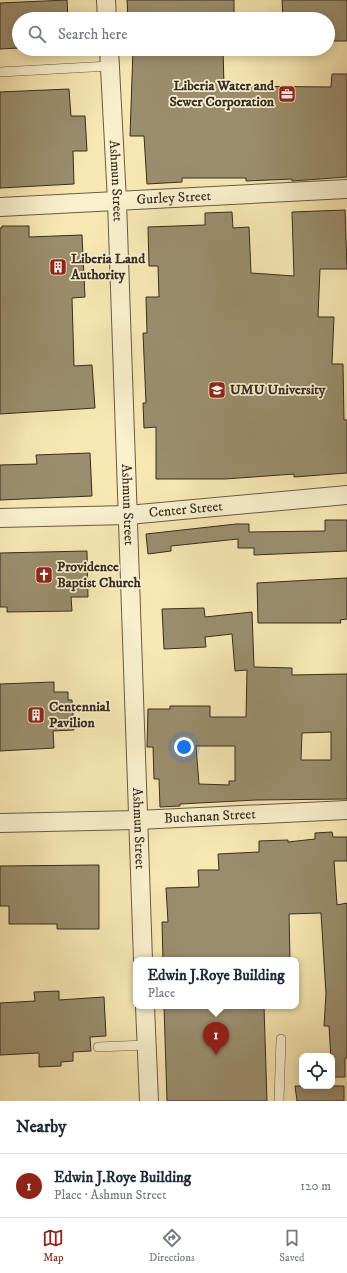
<!DOCTYPE html>
<html lang="en">
<head>
<meta charset="utf-8">
<style>
	:root { --surface:#fff; --page:#f2f2f3; --text:#1f2937; --muted:#747a83; --line:#e0e1e3; --accent:#8f2418 }
	body { margin:0; font-family:"IM FELL DW Pica",serif; background:var(--page); color:var(--text) }
	.controls { position:absolute; right:12px; bottom:12px; display:grid; overflow:hidden; border-radius:8px; box-shadow:0 2px 10px #0003 }
	.controls button { width:36px; height:36px; display:grid; place-items:center; padding:0; border:0; border-bottom:1px solid var(--line); background:var(--surface); color:var(--text); font:20px sans-serif }
	.you { position:absolute; left:184px; top:747px; width:14px; height:14px; margin:-10px; border:3px solid #fff; border-radius:50%; background:#1a73e8; box-shadow:0 0 0 6px #1a73e833 }
	.badge { display:grid; place-items:center; width:26px; height:26px; border-radius:50%; background:var(--accent); color:#fff; font-size:13px; font-weight:700 }
	.pin { position:absolute; translate:-50% -33px; filter:drop-shadow(0 1px 2px #0008) }
	.pin::after { content:''; position:absolute; top:21px; width:14px; height:12px; background:inherit; clip-path:polygon(0 0,100% 0,50% 100%) }
	.popup { position:absolute; left:133px; top:957px; width:166px; height:52px; box-sizing:border-box; display:grid; place-content:center; border-radius:8px; background:var(--surface); filter:drop-shadow(0 1px 3px #0005); font-size:13px; white-space:nowrap; color:var(--muted) }
	.popup b { font-size:15px; color:var(--text) }
	.popup::after { content:''; position:absolute; left:50%; top:100%; margin-left:-8px; border:8px solid transparent; border-top-color:var(--surface) }
	.list { margin:0; padding:0; list-style:none }
	h2 { display:flex; justify-content:space-between; align-items:center; height:52px; margin:0; padding:0 16px; font-size:17px }
	h2 small { font-size:13px; font-weight:400; color:var(--muted) }
	.list li { display:grid; grid-template-columns:26px 1fr auto; gap:12px; align-items:center; box-sizing:border-box; height:64px; padding:0 16px; border-top:1px solid var(--line) }
	.list b { display:block; font-size:15px; white-space:nowrap }
	.list p { margin:0; font-size:13px; white-space:nowrap; color:var(--muted) }
	.list em { font-size:13px; font-style:normal; color:var(--muted) }
	.icon { flex:none; width:22px; height:22px; fill:none; stroke:currentColor; stroke-width:2; stroke-linecap:round; stroke-linejoin:round }
	.map { position:relative; flex:none; width:347px; height:1101px; overflow:hidden }
	.search { position:absolute; background:var(--surface); box-shadow:0 2px 10px #0003; left:12px; right:12px; top:12px; height:44px; display:flex; align-items:center; gap:10px; box-sizing:border-box; padding:0 14px; border-radius:22px; color:var(--muted); font-size:15px }
	.sheet { height:116px; background:var(--surface) }
	nav { display:flex; justify-content:space-around; align-items:center; box-sizing:border-box; height:56px; border-top:1px solid var(--line); background:var(--surface); font-size:11px; color:var(--muted) }
	nav a { display:grid; justify-items:center; gap:2px }
	nav .on { color:var(--accent) }
	.map>svg:first-child { display:block }
	.building { fill:#9b8e6e; stroke:#382c23; fill-rule:evenodd }
	.lines { fill:none; stroke-linecap:round; stroke-linejoin:round }
	.lane-casing { stroke:#685b47; stroke-width:10 }
	.street-casing { stroke:#685b47; stroke-width:20 }
	.lane { stroke:#faf0ce; stroke-width:9 }
	.street { stroke:#faf0ce; stroke-width:18 }
	.labels { text-anchor:middle; dominant-baseline:central; stroke-width:3.5; stroke-linejoin:round; paint-order:stroke }
	.poi-label { font-size:14px; font-weight:bold; fill:#382c23; stroke:#faf0ce; text-anchor:start }
	.street-label { font-size:14px; fill:#382c23; stroke:#faf0ce }
</style>
</head>
<body>
<div class="map">
<svg width="347" height="1101" viewBox="0 0 347 1101">
	<rect width="100%" height="100%" fill="#f7e8b3"/>
	<filter id="stains"><feTurbulence type="fractalNoise" baseFrequency=".005" numOctaves="4"/><feColorMatrix values="0 0 0 0 .2 0 0 0 0 .09 0 0 0 0 .02 0 0 0 .5 -.17"/></filter>
	<radialGradient id="worn" r=".72"><stop offset=".6" stop-color="#630" stop-opacity="0"/><stop offset="1" stop-color="#630" stop-opacity=".3"/></radialGradient>
	<path class="building" d="M 67,0 L 68,19 L 19,19 L 19,48 L 0,49 L 0,3 Z
		M 127,0 L 234,0 L 234,19 L 177,17 L 177,19 L 128,19 Z
		M 282,0 L 347,0 L 347,41 L 328,41 L 328,19 L 283,19 Z
		M 133,49 L 223,49 L 224,86 L 331,87 L 332,74 L 347,74 L 347,177 L 292,181 L 292,179 L 246,181 L 246,178 L 182,178 L 182,182 L 147,184 L 144,136 L 130,136 Z
		M 69,89 L 71,116 L 85,116 L 87,151 L 73,151 L 74,184 L 0,188 L 0,92 Z
		M 345,210 L 347,269 L 320,269 L 318,317 L 334,317 L 332,364 L 343,364 L 344,420 L 347,420 L 347,473 L 294,477 L 294,474 L 225,479 L 156,479 L 156,427 L 144,428 L 143,403 L 146,403 L 143,333 L 147,333 L 146,297 L 159,297 L 158,266 L 149,266 L 148,227 L 205,225 L 205,213 L 232,212 L 233,228 L 249,227 L 251,273 L 294,276 L 292,212 Z
		M 2,226 L 29,226 L 29,237 L 82,235 L 85,297 L 72,298 L 74,366 L 92,365 L 95,408 L 0,414 L 0,228 L 2,228 Z
		M 90,453 L 92,496 L 0,500 L 0,465 L 37,464 L 36,455 Z
		M 325,520 L 347,520 L 347,551 L 254,555 L 254,548 L 238,548 L 238,539 L 171,546 L 171,551 L 148,554 L 146,534 L 236,524 L 249,524 L 249,532 L 325,531 Z
		M 87,551 L 88,597 L 71,597 L 72,611 L 7,612 L 7,607 L 0,607 L 0,553 Z
		M 347,578 L 347,619 L 340,620 L 341,623 L 258,623 L 257,583 Z
		M 204,608 L 205,617 L 252,612 L 254,667 L 292,668 L 292,675 L 347,674 L 347,799 L 256,800 L 180,804 L 180,806 L 160,807 L 159,779 L 154,779 L 153,747 L 147,747 L 148,709 L 170,709 L 170,706 L 210,706 L 210,717 L 246,717 L 247,670 L 235,671 L 232,634 L 205,637 L 206,647 L 164,649 L 162,609 ZM 331,732 L 331,760 L 301,760 L 302,733 ZM 196,746 L 235,746 L 235,781 L 229,781 L 229,785 L 199,784 Z
		M 54,682 L 54,692 L 68,692 L 68,700 L 72,700 L 74,730 L 53,731 L 54,748 L 0,751 L 0,684 Z
		M 332,832 L 333,837 L 347,837 L 347,861 L 334,861 L 337,905 L 347,903 L 347,1058 L 345,1058 L 345,1077 L 332,1077 L 329,1026 L 324,1026 L 326,994 L 321,913 L 289,914 L 290,960 L 163,960 L 162,922 L 168,922 L 166,888 L 199,887 L 198,870 L 219,870 L 218,854 L 259,852 L 259,841 L 288,840 L 288,842 L 315,839 L 315,833 Z
		M 99,865 L 99,929 L 57,929 L 57,924 L 9,924 L 9,906 L 0,906 L 0,866 Z
		M 59,991 L 59,1000 L 104,997 L 106,1036 L 90,1037 L 91,1051 L 73,1052 L 73,1061 L 61,1062 L 61,1066 L 39,1067 L 39,1053 L 0,1055 L 0,1003 L 35,1001 L 34,992 Z
		M 164,1006 L 264,1006 L 267,1101 L 167,1101 Z
		M 295,1086 L 344,1086 L 344,1101 L 297,1101 Z"/>
	<g class="lines">
		<defs>
			<path id="lane" d="M 0,72 L 110,66
				M 98,1047 L 146,1045
				M 279,1101 L 281,1039"/>
			<g id="street">
				<path d="M 106,0 L 107,19"/>
				<path id="s1" d="M 109,49 L 117,201 L 143,960"/>
				<path id="s2" d="M 0,207 L 347,189"/>
				<path id="s3" d="M 0,518 L 128,515 L 347,495"/>
				<path id="s4" d="M 0,823 L 138,820 L 347,810"/>
				<path d="M 145,1006 L 149,1101"/>
			</g>
		</defs>
		<use href="#lane" class="lane-casing"/>
		<use href="#street" class="street-casing"/>
		<use href="#lane" class="lane"/>
		<use href="#street" class="street"/>
	</g>
	<defs>
		<symbol id="office-square" viewBox="-11 -11 22 22"><rect x="-9" y="-9" width="18" height="18" rx="4" fill="#8f2418" stroke="#faf0ce"/><path d="M-6-3h4V-5.5h4V-3h4V5H-6ZM-1-4.5V-3h2v-1.5ZM-6 0V1H6V0Z" fill="#fff"/></symbol>
		<symbol id="building-square" viewBox="-11 -11 22 22"><rect x="-9" y="-9" width="18" height="18" rx="4" fill="#8f2418" stroke="#faf0ce"/><path d="M-4-6H4V6H1V3H-1V6H-4ZM-2.5-4.3h1.7v1.8h-1.7ZM.8-4.3h1.7v1.8H.8ZM-2.5-1h1.7V.8h-1.7ZM.8-1h1.7V.8H.8Z" fill="#fff"/></symbol>
		<symbol id="university-square" viewBox="-11 -11 22 22"><rect x="-9" y="-9" width="18" height="18" rx="4" fill="#8f2418" stroke="#faf0ce"/><path d="M0-5L7-2L0 1L-7-2ZM-4 1L0 2.5L4 1V4Q0 6-4 4Z" fill="#fff"/></symbol>
		<symbol id="church-square" viewBox="-11 -11 22 22"><rect x="-9" y="-9" width="18" height="18" rx="4" fill="#8f2418" stroke="#faf0ce"/><path d="M-1.2-6h2.4v3.5h3.3v2.4h-3.3V6h-2.4V-.1h-3.3v-2.4h3.3Z" fill="#fff"/></symbol>
	</defs>
	<g fill-rule="evenodd">
		<use href="#office-square" x="277" y="84" width="20" height="20"/>
		<use href="#building-square" x="48" y="257" width="20" height="20"/>
		<use href="#university-square" x="207" y="380" width="20" height="20"/>
		<use href="#church-square" x="34" y="565" width="20" height="20"/>
		<use href="#building-square" x="26" y="705" width="20" height="20"/>
	</g>
	<g class="labels">
		<g class="poi-label">
			<text x="274" y="86" text-anchor="end">Liberia Water and<tspan x="274" dy="16">Sewer Corporation</tspan></text>
			<text x="71" y="259">Liberia Land<tspan x="71" dy="16">Authority</tspan></text>
			<text x="230" y="390">UMU University</text>
			<text x="57" y="567">Providence<tspan x="57" dy="16">Baptist Church</tspan></text>
			<text x="49" y="707">Centennial<tspan x="49" dy="16">Pavilion</tspan></text>
		</g>
		<g class="street-label">
			<text stroke="none"><textPath href="#s1" startOffset="132">Ashmun Street</textPath></text>
			<text stroke="none"><textPath href="#s2" startOffset="174">Gurley Street</textPath></text>
			<text stroke="none"><textPath href="#s1" startOffset="456">Ashmun Street</textPath></text>
			<text stroke="none"><textPath href="#s3" startOffset="186">Center Street</textPath></text>
			<text stroke="none"><textPath href="#s4" startOffset="210">Buchanan Street</textPath></text>
			<text stroke="none"><textPath href="#s1" startOffset="780">Ashmun Street</textPath></text>
		</g>
	</g>
	<rect width="100%" height="100%" filter="url(#stains)"/>
	<rect width="100%" height="100%" fill="url(#worn)"/>
</svg>
<div class="controls">
<button><svg class="icon" aria-label="locate" viewBox="0 0 24 24"><circle cx="12" cy="12" r="6"/><path d="M12 2v4M12 18v4M2 12h4M18 12h4"/></svg></button>
</div>
<div class="you"></div>
<div class="pin badge" style="left:216px;top:1055px">1</div>
<div class="popup"><b>Edwin J.Roye Building</b>Place</div>
<div class="search"><svg class="icon" aria-label="search" viewBox="0 0 24 24"><circle cx="10" cy="10" r="6"/><path d="M15 15l6 6"/></svg>Search here</div>
</div>
<section class="sheet">
<h2>Nearby<small></small></h2>
<ul class="list">
<li><span class="badge">1</span><div><b>Edwin J.Roye Building</b><p>Place · Ashmun Street</p></div><em>120 m</em></li>
</ul>
</section>
<nav>
<a class="on"><svg class="icon" aria-label="map" viewBox="0 0 24 24"><path d="M3 6l6-2 6 2 6-2v14l-6 2-6-2-6 2zM9 4v14M15 6v14"/></svg>Map</a>
<a><svg class="icon" aria-label="directions" viewBox="0 0 24 24"><path d="M12 3l9 9-9 9-9-9zM9 14v-3h6M13 9l2 2-2 2"/></svg>Directions</a>
<a><svg class="icon" aria-label="saved" viewBox="0 0 24 24"><path d="M7 4h10v16l-5-4-5 4z"/></svg>Saved</a>
</nav>
</body>
</html>
